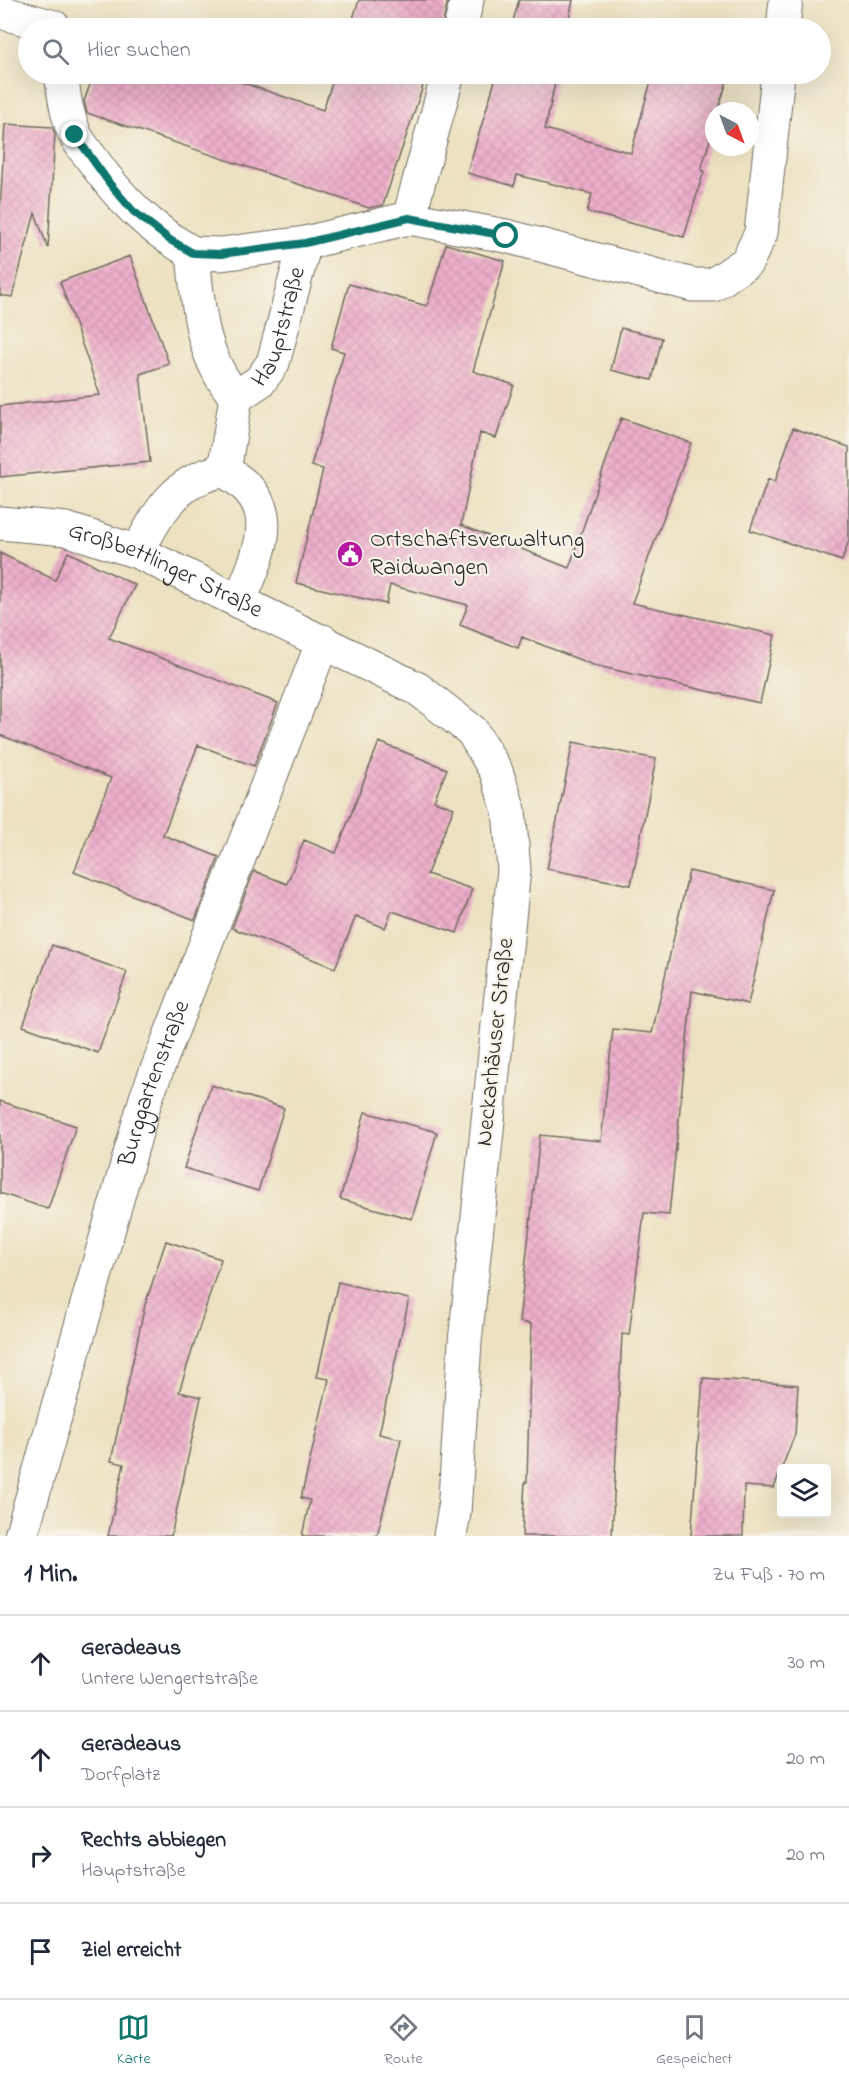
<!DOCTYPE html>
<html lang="de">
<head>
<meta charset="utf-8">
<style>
	:root { --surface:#fff; --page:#f6f6f7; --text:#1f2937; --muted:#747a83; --line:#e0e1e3; --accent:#0f766e }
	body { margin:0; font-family:"Indie Flower",sans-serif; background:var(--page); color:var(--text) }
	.controls { position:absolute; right:18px; bottom:18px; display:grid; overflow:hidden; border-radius:6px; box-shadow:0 6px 24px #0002 }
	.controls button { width:54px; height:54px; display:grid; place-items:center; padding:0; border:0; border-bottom:2px solid var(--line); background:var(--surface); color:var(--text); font:30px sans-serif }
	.compass { position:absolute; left:705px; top:102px; width:54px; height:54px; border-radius:50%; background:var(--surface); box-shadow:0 6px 24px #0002; rotate:139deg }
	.stop { position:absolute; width:18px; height:18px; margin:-14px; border:4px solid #0f766e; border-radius:50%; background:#fff }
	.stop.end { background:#0f766e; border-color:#fff; box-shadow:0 2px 6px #0008 }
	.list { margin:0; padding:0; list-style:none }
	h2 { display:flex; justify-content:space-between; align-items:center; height:78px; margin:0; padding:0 24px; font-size:26px }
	h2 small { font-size:20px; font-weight:400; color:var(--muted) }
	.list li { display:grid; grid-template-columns:39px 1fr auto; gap:18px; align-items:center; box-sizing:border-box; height:96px; padding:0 24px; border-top:2px solid var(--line) }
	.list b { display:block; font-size:22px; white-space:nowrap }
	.list p { margin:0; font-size:20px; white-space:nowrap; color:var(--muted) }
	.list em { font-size:20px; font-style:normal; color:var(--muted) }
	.icon { flex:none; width:33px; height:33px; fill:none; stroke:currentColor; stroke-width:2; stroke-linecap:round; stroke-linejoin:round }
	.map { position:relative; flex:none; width:849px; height:1536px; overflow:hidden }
	.search { position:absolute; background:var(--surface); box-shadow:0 6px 24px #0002; left:18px; right:18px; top:18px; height:66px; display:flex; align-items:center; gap:15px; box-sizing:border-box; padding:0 21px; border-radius:33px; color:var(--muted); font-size:22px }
	.sheet { height:462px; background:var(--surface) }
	nav { display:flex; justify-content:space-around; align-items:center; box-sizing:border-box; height:84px; border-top:2px solid var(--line); background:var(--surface); font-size:16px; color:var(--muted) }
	nav a { display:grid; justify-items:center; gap:3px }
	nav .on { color:var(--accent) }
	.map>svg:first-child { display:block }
	.building { fill:url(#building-cross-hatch) }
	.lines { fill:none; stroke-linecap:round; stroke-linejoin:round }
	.minor-casing { stroke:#6f6b60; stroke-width:35 }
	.tertiary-casing { stroke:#6f6b60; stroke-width:35 }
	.minor { stroke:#fff; stroke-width:33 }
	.tertiary { stroke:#fff; stroke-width:33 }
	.route { stroke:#0f766e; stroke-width:8 }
	.labels { text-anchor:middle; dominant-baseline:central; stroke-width:4.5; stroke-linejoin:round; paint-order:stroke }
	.street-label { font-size:24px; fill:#2b2b2b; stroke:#f7f3e8 }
	.poi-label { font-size:24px; fill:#2b2b2b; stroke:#f7f3e8; text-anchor:start }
</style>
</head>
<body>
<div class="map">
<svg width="849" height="1536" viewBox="0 0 849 1536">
	<defs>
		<pattern id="building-cross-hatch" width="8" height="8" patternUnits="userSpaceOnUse" patternTransform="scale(1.5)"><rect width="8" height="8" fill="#eeaeca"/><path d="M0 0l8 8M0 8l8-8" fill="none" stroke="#cc96ae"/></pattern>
	</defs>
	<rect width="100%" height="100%" fill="#f7f3e8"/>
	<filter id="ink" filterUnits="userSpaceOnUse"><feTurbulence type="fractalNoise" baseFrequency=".0167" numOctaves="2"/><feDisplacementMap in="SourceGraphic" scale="12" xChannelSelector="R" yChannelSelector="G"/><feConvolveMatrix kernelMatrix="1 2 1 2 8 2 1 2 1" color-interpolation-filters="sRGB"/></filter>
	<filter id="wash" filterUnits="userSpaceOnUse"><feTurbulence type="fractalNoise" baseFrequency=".008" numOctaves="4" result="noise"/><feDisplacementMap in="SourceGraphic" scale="24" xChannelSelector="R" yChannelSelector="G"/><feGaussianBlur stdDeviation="1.35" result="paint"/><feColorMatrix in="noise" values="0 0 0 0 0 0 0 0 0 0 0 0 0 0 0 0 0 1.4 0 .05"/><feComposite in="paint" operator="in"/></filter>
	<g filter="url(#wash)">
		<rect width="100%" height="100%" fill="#ece2c1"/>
		<g id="blocks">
			<path class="building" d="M 359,0 L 448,0 L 442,28 L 350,28 Z
				M 519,0 L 573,0 L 567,28 L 511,28 Z
				M 94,74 L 217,74 L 323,110 L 335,74 L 427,74 L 383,205 L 369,208 L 87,113 L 84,101 Z
				M 497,74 L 557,74 L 545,129 L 631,153 L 653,74 L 729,74 L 718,111 L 714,111 L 714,126 L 701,170 L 704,171 L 684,237 L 587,212 L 592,194 L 517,175 L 514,186 L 467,173 Z
				M 5,124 L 52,127 L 55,134 L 48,248 L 35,213 L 12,297 L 0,295 L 0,211 Z
				M 446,244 L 505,261 L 473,371 L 514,385 L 496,438 L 480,433 L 461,525 L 569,568 L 621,418 L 691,443 L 632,603 L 775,635 L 760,703 L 593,665 L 522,637 L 518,648 L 460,625 L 468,605 L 390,585 L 386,604 L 296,583 L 323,469 L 311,466 L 344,352 L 331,348 L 349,284 L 427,306 Z
				M 130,256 L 169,364 L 140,374 L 150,462 L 0,477 L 0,406 L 100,395 L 60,282 Z
				M 621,328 L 662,338 L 652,380 L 611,370 Z
				M 793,428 L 849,447 L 849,540 L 842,561 L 750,530 L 768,479 L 775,482 Z
				M 68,552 L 135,585 L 109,638 L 278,703 L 254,766 L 198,745 L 163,835 L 219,857 L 195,920 L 74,872 L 111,778 L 0,735 L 0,553 L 55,580 Z
				M 379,742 L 447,769 L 434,801 L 454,808 L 427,874 L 472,889 L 457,933 L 392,911 L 385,928 L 356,916 L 335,968 L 232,928 L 254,871 L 287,884 L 304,840 L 336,853 Z
				M 573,742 L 656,759 L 631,885 L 547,869 Z
				M 689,871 L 774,890 L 748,1004 L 692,991 L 669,1215 L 644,1213 L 629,1335 L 622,1334 L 612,1536 L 522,1536 L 525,1482 L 527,1482 L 531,1324 L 519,1322 L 540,1135 L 601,1141 L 613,1029 L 652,1033 Z
				M 52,945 L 127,972 L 98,1053 L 23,1026 Z
				M 211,1085 L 284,1108 L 258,1191 L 184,1168 Z
				M 0,1101 L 76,1126 L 48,1209 L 0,1193 Z
				M 365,1112 L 437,1132 L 412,1219 L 340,1199 Z
				M 166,1241 L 221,1259 L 179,1392 L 201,1397 L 171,1536 L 108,1536 L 124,1464 L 111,1461 L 145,1305 Z
				M 338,1282 L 409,1299 L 379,1434 L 401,1439 L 377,1536 L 302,1536 L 310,1500 L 301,1498 L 329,1379 L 317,1377 Z
				M 703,1378 L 798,1385 L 795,1434 L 774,1488 L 744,1486 L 743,1536 L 691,1536 Z"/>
		</g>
	</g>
	<g filter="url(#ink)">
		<use href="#blocks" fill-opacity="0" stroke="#6f6b60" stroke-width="1.5"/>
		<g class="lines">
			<defs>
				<g id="minor">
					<path d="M 0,12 L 54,27"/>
					<path d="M 460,28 L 467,0"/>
					<path d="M 783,28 L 786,0"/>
					<path d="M 61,74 C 64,94 66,113 74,132 C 78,142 86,151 92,159 C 120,199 150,229 193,253 C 198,305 200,356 236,397 L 224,471 C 178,477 156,514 138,552"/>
					<path d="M 409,218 L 448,74"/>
					<path d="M 193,253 L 221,254 L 305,243 L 409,218 L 506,236 L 693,285 L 713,285 L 747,262 L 761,233 L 778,74"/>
					<path id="s1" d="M 236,397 L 260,381 L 273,363 L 305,243"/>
					<path d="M 224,471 C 285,504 261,549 240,600"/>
					<path id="s2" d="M 21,1536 L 146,1098 L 323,641"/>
				</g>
				<g id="tertiary">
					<path id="s3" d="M 0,523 L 66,529 L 138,552 L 418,689 L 472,731 L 496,771 L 509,810 L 514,870 L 465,1342 L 454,1513 L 450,1536"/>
				</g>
			</defs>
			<use href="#minor" class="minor-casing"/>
			<use href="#tertiary" class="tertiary-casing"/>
			<use href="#minor" class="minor"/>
			<use href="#tertiary" class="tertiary"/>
		</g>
	</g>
	<g class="lines" filter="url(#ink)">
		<path class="route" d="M 75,135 L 110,184 L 133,211 L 170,240 L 193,253 L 221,254 L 305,243 L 409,218 L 506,236"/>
	</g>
	<defs>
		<symbol id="civic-disc" viewBox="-11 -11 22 22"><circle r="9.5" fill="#b5179e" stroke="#f7f3e8"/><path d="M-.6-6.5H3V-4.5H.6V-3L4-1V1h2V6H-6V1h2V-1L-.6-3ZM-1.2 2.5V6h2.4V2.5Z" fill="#fff"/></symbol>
	</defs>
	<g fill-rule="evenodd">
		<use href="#civic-disc" x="335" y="539" width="30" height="30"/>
	</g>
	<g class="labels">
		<g class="street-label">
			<text stroke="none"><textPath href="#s1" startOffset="87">Hauptstraße</textPath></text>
			<text stroke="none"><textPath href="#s3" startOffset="174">Großbettlinger Straße</textPath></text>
			<text transform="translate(496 1042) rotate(-84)">Neckarhäuser Straße</text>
			<text stroke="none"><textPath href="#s2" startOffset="472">Burggartenstraße</textPath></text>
		</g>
		<g class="poi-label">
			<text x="370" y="540">Ortschaftsverwaltung<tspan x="370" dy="28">Raidwangen</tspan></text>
		</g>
	</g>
</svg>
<div class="controls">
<button><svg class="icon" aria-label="layers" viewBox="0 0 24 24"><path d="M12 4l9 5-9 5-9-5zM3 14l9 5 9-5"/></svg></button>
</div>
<svg class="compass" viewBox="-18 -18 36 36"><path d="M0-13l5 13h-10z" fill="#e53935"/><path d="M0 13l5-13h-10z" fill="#747a83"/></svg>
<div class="stop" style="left:506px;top:236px"></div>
<div class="stop end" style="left:75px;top:135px"></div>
<div class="search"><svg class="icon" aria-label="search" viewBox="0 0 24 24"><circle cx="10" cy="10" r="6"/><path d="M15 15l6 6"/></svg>Hier suchen</div>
</div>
<section class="sheet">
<h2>1 Min.<small>Zu Fuß · 70 m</small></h2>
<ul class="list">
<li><svg class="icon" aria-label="ahead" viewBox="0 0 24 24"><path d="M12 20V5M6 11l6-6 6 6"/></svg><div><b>Geradeaus</b><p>Untere Wengertstraße</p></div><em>30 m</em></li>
<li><svg class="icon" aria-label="ahead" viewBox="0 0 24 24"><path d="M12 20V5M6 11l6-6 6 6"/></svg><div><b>Geradeaus</b><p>Dorfplatz</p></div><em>20 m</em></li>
<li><svg class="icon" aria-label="right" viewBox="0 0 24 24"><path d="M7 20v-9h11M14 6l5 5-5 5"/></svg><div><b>Rechts abbiegen</b><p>Hauptstraße</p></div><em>20 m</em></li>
<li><svg class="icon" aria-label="arrive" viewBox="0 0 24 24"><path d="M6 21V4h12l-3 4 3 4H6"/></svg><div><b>Ziel erreicht</b></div></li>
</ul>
</section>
<nav>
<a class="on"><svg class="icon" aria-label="map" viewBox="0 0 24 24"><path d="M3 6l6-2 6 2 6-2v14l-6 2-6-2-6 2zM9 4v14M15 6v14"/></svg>Karte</a>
<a><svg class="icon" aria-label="directions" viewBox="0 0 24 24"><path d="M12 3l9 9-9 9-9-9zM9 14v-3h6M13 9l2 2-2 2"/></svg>Route</a>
<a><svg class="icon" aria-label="saved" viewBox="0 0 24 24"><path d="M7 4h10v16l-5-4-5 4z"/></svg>Gespeichert</a>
</nav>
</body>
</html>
